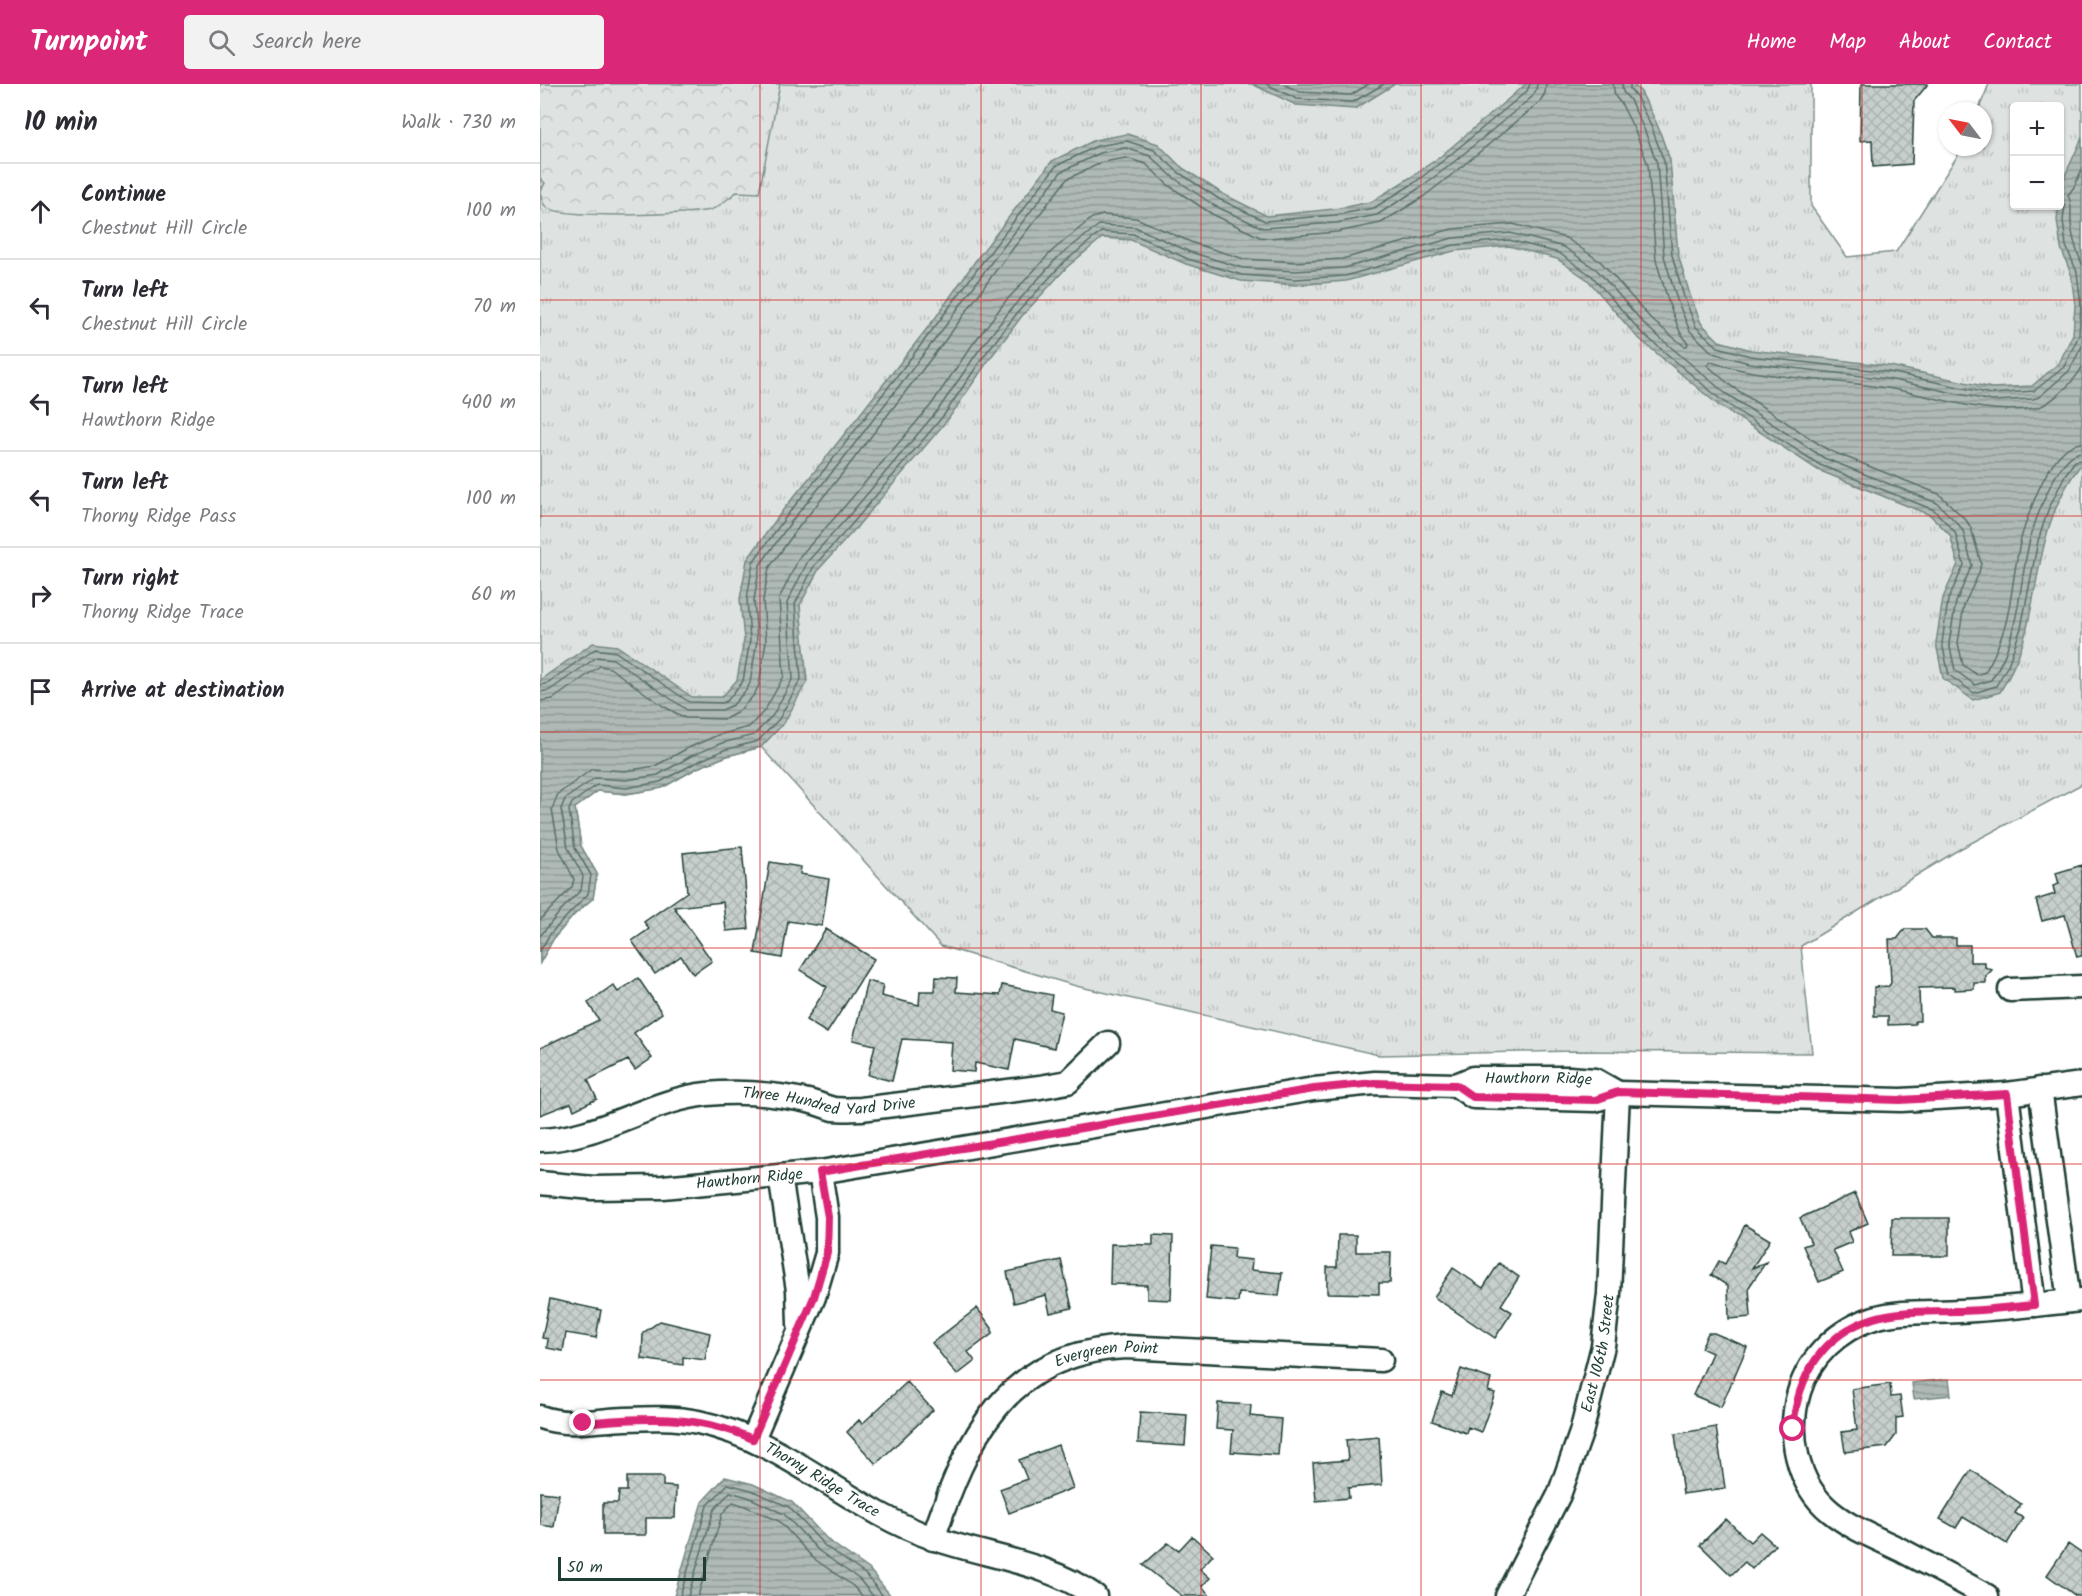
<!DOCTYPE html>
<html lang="en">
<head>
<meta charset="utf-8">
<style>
	:root { --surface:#fff; --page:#f2f2f3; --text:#2b2b33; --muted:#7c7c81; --line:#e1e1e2; --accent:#db2777 }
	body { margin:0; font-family:Kalam,sans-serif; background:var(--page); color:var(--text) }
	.controls { position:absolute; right:18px; top:18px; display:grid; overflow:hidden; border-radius:6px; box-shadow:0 2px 4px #0004 }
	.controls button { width:54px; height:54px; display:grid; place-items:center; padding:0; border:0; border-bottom:2px solid var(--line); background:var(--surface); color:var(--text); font:30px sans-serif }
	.compass { position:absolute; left:1398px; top:18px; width:54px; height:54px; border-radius:50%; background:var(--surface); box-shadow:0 2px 4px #0004; rotate:302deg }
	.scale { position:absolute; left:18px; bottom:15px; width:148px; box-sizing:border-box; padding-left:6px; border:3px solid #1f3d34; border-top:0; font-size:16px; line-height:21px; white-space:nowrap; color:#1f3d34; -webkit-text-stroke:4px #fff; paint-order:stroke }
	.stop { position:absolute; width:18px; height:18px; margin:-14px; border:4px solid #db2777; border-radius:50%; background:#fff }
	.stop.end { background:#db2777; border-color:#fff; box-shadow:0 2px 6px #0008 }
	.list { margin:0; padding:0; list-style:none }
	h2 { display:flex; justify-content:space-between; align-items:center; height:78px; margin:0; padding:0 24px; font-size:26px }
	h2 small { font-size:20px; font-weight:400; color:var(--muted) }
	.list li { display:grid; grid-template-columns:39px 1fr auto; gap:18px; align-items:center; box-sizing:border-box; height:96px; padding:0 24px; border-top:2px solid var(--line) }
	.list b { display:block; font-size:22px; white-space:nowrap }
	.list p { margin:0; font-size:20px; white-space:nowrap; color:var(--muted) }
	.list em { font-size:20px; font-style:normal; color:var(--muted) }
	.icon { flex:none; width:33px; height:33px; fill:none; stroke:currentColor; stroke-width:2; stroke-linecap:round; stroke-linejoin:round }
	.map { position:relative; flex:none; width:1542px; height:1512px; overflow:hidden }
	header { display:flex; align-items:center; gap:36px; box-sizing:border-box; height:84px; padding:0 30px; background:var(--accent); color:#fff }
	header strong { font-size:28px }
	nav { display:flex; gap:33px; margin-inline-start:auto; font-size:21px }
	.search { width:420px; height:54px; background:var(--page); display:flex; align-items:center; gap:15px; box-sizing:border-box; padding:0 21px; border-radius:6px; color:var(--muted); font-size:22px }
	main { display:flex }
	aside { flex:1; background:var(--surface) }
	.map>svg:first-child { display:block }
	.grass { fill:url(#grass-tufts); stroke:#7e908b; stroke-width:1.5; fill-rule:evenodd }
	.forest { fill:url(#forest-crowns); stroke:#7e908b; stroke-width:1.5 }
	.water { fill:url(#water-rules); stroke:#758883; stroke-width:1.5 }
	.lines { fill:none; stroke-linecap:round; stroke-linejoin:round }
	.shore { stroke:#596f68; stroke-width:1.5 }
	.building { fill:url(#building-cross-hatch); stroke:#1f3d34; stroke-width:1.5 }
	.minor-casing { stroke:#1f3d34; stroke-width:27 }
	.minor { stroke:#fff; stroke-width:22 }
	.route { stroke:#db2777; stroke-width:8 }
	.grid { fill:none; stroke:#d62828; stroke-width:1.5; stroke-opacity:0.55 }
	.labels { text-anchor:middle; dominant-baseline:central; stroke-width:4.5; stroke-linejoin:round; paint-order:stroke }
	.street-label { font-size:16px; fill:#1f3d34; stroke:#fff }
</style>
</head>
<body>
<header>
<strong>Turnpoint</strong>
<div class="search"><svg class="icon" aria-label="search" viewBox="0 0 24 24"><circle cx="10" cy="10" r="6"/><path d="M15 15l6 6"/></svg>Search here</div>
<nav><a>Home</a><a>Map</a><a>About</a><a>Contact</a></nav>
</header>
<main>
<aside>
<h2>10 min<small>Walk · 730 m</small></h2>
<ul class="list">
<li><svg class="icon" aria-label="ahead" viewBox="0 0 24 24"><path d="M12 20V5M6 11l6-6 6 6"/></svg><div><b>Continue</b><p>Chestnut Hill Circle</p></div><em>100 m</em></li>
<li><svg class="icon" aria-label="left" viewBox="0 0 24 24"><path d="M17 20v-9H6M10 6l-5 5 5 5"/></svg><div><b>Turn left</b><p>Chestnut Hill Circle</p></div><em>70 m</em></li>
<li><svg class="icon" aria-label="left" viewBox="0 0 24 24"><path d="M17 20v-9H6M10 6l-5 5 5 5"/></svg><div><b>Turn left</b><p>Hawthorn Ridge</p></div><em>400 m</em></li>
<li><svg class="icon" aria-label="left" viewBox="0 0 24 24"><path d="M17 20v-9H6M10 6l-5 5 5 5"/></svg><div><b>Turn left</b><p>Thorny Ridge Pass</p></div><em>100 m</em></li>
<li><svg class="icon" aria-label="right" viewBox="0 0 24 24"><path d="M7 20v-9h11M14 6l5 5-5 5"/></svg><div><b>Turn right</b><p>Thorny Ridge Trace</p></div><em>60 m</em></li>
<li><svg class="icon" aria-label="arrive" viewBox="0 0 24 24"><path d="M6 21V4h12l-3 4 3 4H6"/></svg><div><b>Arrive at destination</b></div></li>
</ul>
</aside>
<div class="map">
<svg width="1542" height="1512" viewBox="0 0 1542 1512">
	<defs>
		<pattern id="grass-tufts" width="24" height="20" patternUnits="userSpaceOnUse" patternTransform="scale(1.5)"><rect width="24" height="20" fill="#dee3e2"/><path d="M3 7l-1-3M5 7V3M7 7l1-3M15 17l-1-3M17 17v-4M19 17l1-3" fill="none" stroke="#bec4c2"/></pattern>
		<pattern id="forest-crowns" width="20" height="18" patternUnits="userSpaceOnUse" patternTransform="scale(1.5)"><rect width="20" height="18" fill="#dee3e2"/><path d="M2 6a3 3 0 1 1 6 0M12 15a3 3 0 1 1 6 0" fill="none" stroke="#bec4c2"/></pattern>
		<pattern id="water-rules" width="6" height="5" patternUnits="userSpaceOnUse" patternTransform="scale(1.5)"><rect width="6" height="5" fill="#afbab7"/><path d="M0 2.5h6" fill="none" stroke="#8e9896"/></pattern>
		<pattern id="building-cross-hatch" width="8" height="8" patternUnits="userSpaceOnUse" patternTransform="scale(1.5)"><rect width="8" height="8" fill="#c7cfcc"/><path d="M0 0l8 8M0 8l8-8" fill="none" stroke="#aab3b0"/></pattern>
	</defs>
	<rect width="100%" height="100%" fill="#fff"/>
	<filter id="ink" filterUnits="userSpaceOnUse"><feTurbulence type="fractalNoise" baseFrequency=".0167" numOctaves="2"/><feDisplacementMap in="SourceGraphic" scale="12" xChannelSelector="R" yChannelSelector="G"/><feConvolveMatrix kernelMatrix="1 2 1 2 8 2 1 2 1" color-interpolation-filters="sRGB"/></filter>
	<g filter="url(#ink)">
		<path class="grass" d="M 0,0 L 1271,0 L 1271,122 L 1307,173 L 1356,168 L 1423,63 L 1443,63 L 1443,27 L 1438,27 L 1449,0 L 1542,0 L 1542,700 L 1418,766 L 1261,862 L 1272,969 L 1035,967 L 839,971 L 536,902 L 401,862 L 221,663 L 187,672 L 157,684 L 122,704 L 86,710 L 58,707 L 35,724 L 41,762 L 57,790 L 53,814 L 34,831 L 14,854 L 0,879 ZM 1474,22 L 1520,22 L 1520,122 L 1474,122 Z"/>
		<path class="forest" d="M 0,0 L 240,0 L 219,109 L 197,108 C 189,113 179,124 170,126 C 148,131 20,135 6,123 C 0,116 0,107 5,99 L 0,94 Z"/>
		<path class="water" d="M 712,0 L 855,0 L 815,25 L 756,21 Z
			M 986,0 L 1093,0 L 1101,8 L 1117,40 L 1130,76 L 1138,170 L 1150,211 L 1161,239 L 1179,257 L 1211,266 L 1350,282 L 1452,304 L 1492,302 L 1519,279 L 1533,250 L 1535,221 L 1531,190 L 1521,164 L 1517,136 L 1522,98 L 1542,54 L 1542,379 C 1502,430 1501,484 1487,544 C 1482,566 1472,588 1460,608 L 1433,616 L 1403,594 L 1396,559 L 1403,514 L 1418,480 L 1410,451 L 1390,431 L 1278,386 L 1177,320 L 1096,252 L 1048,196 L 1017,175 L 969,162 L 914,167 L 806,197 L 756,201 L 701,197 L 646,180 L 591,156 L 562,154 L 527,183 L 482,232 L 448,277 L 409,334 L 316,444 L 279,485 L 260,521 L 267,597 L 244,639 L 221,663 L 187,672 L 157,684 L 122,704 L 86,710 L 58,707 L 35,724 L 41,762 L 57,790 L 53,814 L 34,831 L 14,854 L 0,879 L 0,596 L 53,559 L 77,562 L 152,613 L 182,613 L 197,596 L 204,556 L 200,515 L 207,476 L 243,426 L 288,371 L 396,233 L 436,176 L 512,77 L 555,56 L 587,50 L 618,60 L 641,83 L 683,110 L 727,132 L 794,125 L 831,118 L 871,93 L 901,72 Z
			M 1409,1295 L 1411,1311 L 1374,1315 L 1372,1299 Z
			M 185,1393 L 213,1400 L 252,1418 L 289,1457 L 329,1485 L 351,1512 L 134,1512 L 162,1418 Z"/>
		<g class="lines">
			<path class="shore" d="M 726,0 L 757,15 L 813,18 L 844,0
				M 743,0 L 760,8 L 811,11 L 829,0
				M 1082,0 L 1083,8 L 1090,16 L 1104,45 L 1117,79 L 1124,172 L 1137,216 L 1150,247 L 1173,269 L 1209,279 L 1348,295 L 1452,317 L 1493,315 L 1499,313 L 1529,287 L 1542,262
				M 1090,0 L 1090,5 L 1096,12 L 1111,42 L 1124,77 L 1132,171 L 1144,213 L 1156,243 L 1178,263 L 1210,272 L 1349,288 L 1451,310 L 1494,307 L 1524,283 L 1539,251 L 1541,221 L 1537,188 L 1526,162 L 1523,136 L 1525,122 L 1520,116
				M 1542,85 L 1534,103 L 1528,111 C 1533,121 1530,128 1531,139 C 1532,154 1536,166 1542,180
				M 1542,283 C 1536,296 1509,322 1495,324 C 1444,332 1396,312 1347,304 C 1288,294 1228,296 1171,278 L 1167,281 L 1191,302 L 1288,366 L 1399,410 L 1426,436 L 1431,444 L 1441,479 L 1439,489 L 1424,521 L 1418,559 L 1423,581 L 1437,591 L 1445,588 C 1454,574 1460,558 1465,542 C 1473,512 1474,480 1482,451 C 1490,425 1511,360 1542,359
				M 0,601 L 6,600 L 55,565 L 76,568 L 149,618 L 182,619 L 187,617 L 203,597 L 210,556 L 207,515 L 213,478 L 248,430 L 293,375 L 400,236 L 441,180 L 516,82 L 557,62 L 587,57 L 614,66 L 638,88 L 679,115 L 725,137 L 795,131 L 834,124 L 874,99 L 904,76 L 987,7 L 990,0
				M 0,608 L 10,606 L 57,573 L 73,575 L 147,626 L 182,626 L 193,621 L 207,605 L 210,599 L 217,557 L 214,516 L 220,481 L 254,434 L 299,380 L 406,241 L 447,184 L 521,88 L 560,69 L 586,64 L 610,72 L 634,94 L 675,122 L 723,144 L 796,139 L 837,131 L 878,105 L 909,82 L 992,13 L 996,6 L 997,0
				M 0,617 L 13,615 L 60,582 L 70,584 L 123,622 L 145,634 L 185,635 L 198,628 L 214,611 L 219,601 L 226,557 L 223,516 L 229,484 L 261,440 L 306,385 L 413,246 L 454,189 L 527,95 L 563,78 L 586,74 L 606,80 L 628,101 L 672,130 L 720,153 L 729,154 L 797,148 L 841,139 L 883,113 L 914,89 L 999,19 L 1005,9 L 1006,0
				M 0,836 L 32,803 L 34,795 L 19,765 L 12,725 L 18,710 L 52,685 L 85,687 L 115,682 L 148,664 L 178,651 L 209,643 L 225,626 L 244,592 L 239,515 L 260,472 L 299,429 L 391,321 L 430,264 L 465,218 L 512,167 L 552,134 L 563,131 L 596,134 L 653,159 L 704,175 L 755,178 L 802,175 L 912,145 L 973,140 L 1026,154 L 1061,178 L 1112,236 L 1144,262 L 1147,262 L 1148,259 L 1140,248 L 1129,220 L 1116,176 L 1108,81 L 1096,49 L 1082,21 L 1075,12 L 1073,0
				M 0,852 L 24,823 L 41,806 L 43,792 L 28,764 L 21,725 L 25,715 L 55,694 L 86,696 L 118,691 L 151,672 L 182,659 L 214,651 L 233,631 L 253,594 L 247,519 L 268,477 L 306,435 L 398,326 L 437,269 L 472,224 L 518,173 L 559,141 L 595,143 L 650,168 L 703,184 L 755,187 L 804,184 L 913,154 L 970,149 L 1024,163 L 1057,186 L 1106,242 L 1185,309 L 1284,374 L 1397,419 L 1419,441 L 1423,447 L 1432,481 L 1416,518 L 1409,559 L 1415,586 L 1435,601 L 1451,596 C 1462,580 1470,560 1474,541 C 1481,513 1483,483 1490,455 C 1496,434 1518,369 1542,368
				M 0,867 L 10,850 L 48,810 L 51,791 L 35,764 L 29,726 L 32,719 L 57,701 L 86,704 L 120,698 L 155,679 L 184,666 L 218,657 L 239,635 L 261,595 L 255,520 L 274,482 L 312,440 L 404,331 L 443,273 L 478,228 L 523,179 L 561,148 L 593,150 L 648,175 L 702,191 L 755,195 L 805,192 L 914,161 L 969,156 L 1019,169 L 1052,192 L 1101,248 L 1180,315 L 1235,352 L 1280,381 L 1394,426 L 1415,448 L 1424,481 L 1408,516 L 1402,559 L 1409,591 L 1434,609 L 1456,602 L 1468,581 L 1481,544 L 1498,457 L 1508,426 L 1525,391 L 1535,377 L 1542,376
				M 140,1512 L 167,1422 L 188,1400 L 211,1406 L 249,1423 L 285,1462 L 325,1490 L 343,1512
				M 148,1512 L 174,1426 L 190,1408 L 208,1413 L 244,1430 L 279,1467 L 319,1495 L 333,1512
				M 158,1512 L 182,1430 L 193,1418 L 205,1422 L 239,1437 L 273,1474 L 313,1502 L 322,1512"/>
		</g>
		<path class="building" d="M 1321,0 L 1388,0 L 1374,17 L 1372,80 L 1333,83 L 1332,56 L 1320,57 Z
			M 202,763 L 209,845 L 186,847 L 183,818 L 134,823 L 172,877 L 153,890 L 141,872 L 115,890 L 92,857 L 109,845 L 104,838 L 147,808 L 143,769 Z
			M 230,778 L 261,783 L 260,790 L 289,795 L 282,842 L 248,837 L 242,874 L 215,869 Z
			M 1542,781 L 1542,872 L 1537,873 L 1525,831 L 1502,837 L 1496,816 L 1515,810 L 1513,802 L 1519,800 L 1516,789 Z
			M 286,845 L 334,875 L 287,949 L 266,936 L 287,903 L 260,886 Z
			M 1365,845 L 1385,845 L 1392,854 L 1416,854 L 1416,861 L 1430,861 L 1430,878 L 1445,878 L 1445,883 L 1452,886 L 1446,892 L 1446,899 L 1434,899 L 1434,905 L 1415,906 L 1415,903 L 1379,904 L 1380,937 L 1375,937 L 1375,940 L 1348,941 L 1348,932 L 1334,932 L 1334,903 L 1349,902 L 1351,899 L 1349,855 L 1357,855 Z
			M 396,893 L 417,894 L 416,908 L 460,911 L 462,901 L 512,911 L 510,925 L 522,928 L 514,964 L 475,955 L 469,986 L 435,979 L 434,988 L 410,986 L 412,958 L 362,955 L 352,997 L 328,991 L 335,961 L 313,956 L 327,897 L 343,901 L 341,912 L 379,921 L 380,907 L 395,907 Z
			M 98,894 L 122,929 L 94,949 L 112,974 L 95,986 L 88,976 L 48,996 L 57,1015 L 34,1026 L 31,1019 L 0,1031 L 0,964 L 59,936 L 48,919 L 73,901 L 78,908 Z
			M 1315,1109 L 1328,1139 L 1308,1148 L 1312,1158 L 1293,1166 L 1303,1188 L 1279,1198 L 1263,1162 L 1271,1159 L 1260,1134 Z
			M 1352,1134 L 1409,1134 L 1409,1172 L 1351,1172 Z
			M 1205,1141 L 1230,1156 L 1212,1184 L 1226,1178 L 1209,1203 L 1211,1233 L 1189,1235 L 1188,1202 L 1171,1191 L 1179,1177 L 1185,1180 Z
			M 613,1151 L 633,1152 L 631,1216 L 607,1215 L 607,1201 L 570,1200 L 571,1160 L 613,1161 Z
			M 798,1151 L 816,1151 L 816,1168 L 851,1168 L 850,1199 L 839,1199 L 839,1210 L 787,1209 L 787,1183 L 797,1183 Z
			M 671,1162 L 694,1164 L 693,1174 L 712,1176 L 711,1186 L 742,1189 L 739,1212 L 699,1209 L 698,1218 L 666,1215 Z
			M 521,1176 L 532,1224 L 510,1229 L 506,1211 L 474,1219 L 467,1188 Z
			M 959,1179 L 979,1193 L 961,1221 L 972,1228 L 955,1254 L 894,1213 L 913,1184 L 943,1204 Z
			M 10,1215 L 61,1226 L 56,1254 L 26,1249 L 23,1267 L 7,1264 L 8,1255 L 2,1254 Z
			M 437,1224 L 452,1244 L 452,1250 L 428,1268 L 435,1277 L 417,1291 L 392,1259 Z
			M 120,1237 L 170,1249 L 165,1276 L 143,1273 L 143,1281 L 102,1275 L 103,1249 Z
			M 1168,1249 L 1174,1249 L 1207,1263 L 1181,1323 L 1153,1311 L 1172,1269 L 1161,1264 Z
			M 921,1285 L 951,1295 L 948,1307 L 955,1309 L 941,1348 L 928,1343 L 926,1349 L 892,1337 L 902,1308 L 912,1312 Z
			M 367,1298 L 393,1326 L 336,1380 L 307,1348 L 319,1336 L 322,1340 Z
			M 1350,1300 L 1351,1313 L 1360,1312 L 1363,1333 L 1356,1334 L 1356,1351 L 1347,1363 L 1305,1368 L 1302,1348 L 1317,1346 L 1312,1305 Z
			M 678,1319 L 711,1321 L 710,1332 L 741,1335 L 738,1371 L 691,1368 L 693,1346 L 676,1345 Z
			M 600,1328 L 647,1331 L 645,1362 L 598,1359 Z
			M 1176,1343 L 1185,1404 L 1143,1410 L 1135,1350 Z
			M 839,1353 L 842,1401 L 808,1404 L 809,1414 L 776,1417 L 773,1379 L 808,1376 L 806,1356 Z
			M 518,1361 L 533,1404 L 469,1429 L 460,1405 L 487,1395 L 479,1376 Z
			M 1431,1386 L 1481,1420 L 1475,1429 L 1483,1434 L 1467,1460 L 1423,1433 L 1416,1444 L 1400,1435 Z
			M 87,1393 L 123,1393 L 123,1402 L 136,1403 L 135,1434 L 106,1434 L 106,1451 L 63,1451 L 63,1419 L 78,1419 L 79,1407 L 87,1407 Z
			M 0,1408 L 19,1410 L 14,1443 L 0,1441 Z
			M 1186,1435 L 1210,1458 L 1220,1448 L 1235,1461 L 1212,1485 L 1205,1478 L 1191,1491 L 1160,1461 Z
			M 652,1452 L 673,1471 L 660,1485 L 670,1494 L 662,1502 L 670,1512 L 642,1512 L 603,1481 L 628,1459 L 639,1466 Z
			M 1528,1460 L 1542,1470 L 1542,1512 L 1536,1512 L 1507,1491 Z"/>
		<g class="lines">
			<defs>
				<g id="minor">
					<path d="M 1470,906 L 1542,903"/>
					<path d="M 916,1001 L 933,1013 L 1055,1016 L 1078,1009 L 1361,1016 L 1467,1010 L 1542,1000"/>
					<path d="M 1500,1005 L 1529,1217"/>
					<path d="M 1467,1010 L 1494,1221"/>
					<path id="s1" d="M 0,1056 C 59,1055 109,1016 167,1010 C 200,1007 236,1010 268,1017 C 277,1019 285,1023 294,1025 C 303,1026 313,1025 321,1025 L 500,1003 L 528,998 L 568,959"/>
					<path d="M 240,1092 L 258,1206 L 259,1240"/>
					<path id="s2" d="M 0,1099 L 53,1104 L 123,1103 L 280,1088 L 774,1005 L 835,999 L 916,1001 L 933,994 L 1029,994 L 1055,996 L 1078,1009"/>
					<path id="s3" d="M 0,1333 C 28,1343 56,1336 85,1335 C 110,1334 134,1333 158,1338 C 248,1357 308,1425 393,1454 C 446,1473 508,1478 555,1512"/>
					<path d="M 213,1355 L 274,1213 L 287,1169 L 287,1133 L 280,1088"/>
					<path id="s4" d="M 393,1455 C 427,1353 466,1269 586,1263 L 841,1276"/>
					<path id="s5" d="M 967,1512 L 1019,1411 L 1041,1349 L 1063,1262 L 1069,1210 L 1078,1009"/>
					<path d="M 1447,1512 C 1419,1496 1391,1482 1363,1467 C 1339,1455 1312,1445 1291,1428 C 1256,1400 1247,1349 1259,1308 C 1270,1272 1299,1245 1334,1234 C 1361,1226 1391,1229 1420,1227 C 1461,1225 1501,1220 1542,1216"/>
				</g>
			</defs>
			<use href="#minor" class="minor-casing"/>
			<use href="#minor" class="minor"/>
		</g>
	</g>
	<g class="lines" filter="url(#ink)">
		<path class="route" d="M 43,1339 C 105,1333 155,1330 213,1355 L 274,1213 L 287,1169 L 288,1133 L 280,1088 L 774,1005 L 834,999 L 916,1001 L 933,1013 L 1055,1016 L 1078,1008 L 1360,1016 L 1467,1010 L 1494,1221 C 1468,1223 1442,1227 1416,1227 C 1389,1228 1360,1226 1334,1234 C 1282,1250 1257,1293 1253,1345"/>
	</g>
	<path class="grid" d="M 220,0 L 220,1512M 441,0 L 441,1512M 661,0 L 661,1512M 881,0 L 881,1512M 1101,0 L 1101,1512M 1322,0 L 1322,1512M 0,216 L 1542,216M 0,432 L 1542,432M 0,648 L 1542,648M 0,864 L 1542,864M 0,1080 L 1542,1080M 0,1296 L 1542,1296"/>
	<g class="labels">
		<g class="street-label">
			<text stroke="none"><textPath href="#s2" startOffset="1008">Hawthorn Ridge</textPath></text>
			<text stroke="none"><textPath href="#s1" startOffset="297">Three Hundred Yard Drive</textPath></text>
			<text stroke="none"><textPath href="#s2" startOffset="210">Hawthorn Ridge</textPath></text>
			<text stroke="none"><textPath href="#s5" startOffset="261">East 106th Street</textPath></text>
			<text stroke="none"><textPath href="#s4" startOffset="274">Evergreen Point</textPath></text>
			<text stroke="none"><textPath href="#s3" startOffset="297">Thorny Ridge Trace</textPath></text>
		</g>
	</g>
</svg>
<div class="controls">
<button>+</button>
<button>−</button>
</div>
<svg class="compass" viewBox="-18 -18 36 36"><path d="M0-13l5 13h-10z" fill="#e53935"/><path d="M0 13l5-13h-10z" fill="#7c7c81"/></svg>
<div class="scale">50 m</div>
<div class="stop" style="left:1253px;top:1345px"></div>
<div class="stop end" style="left:43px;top:1339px"></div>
</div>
</main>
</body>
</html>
